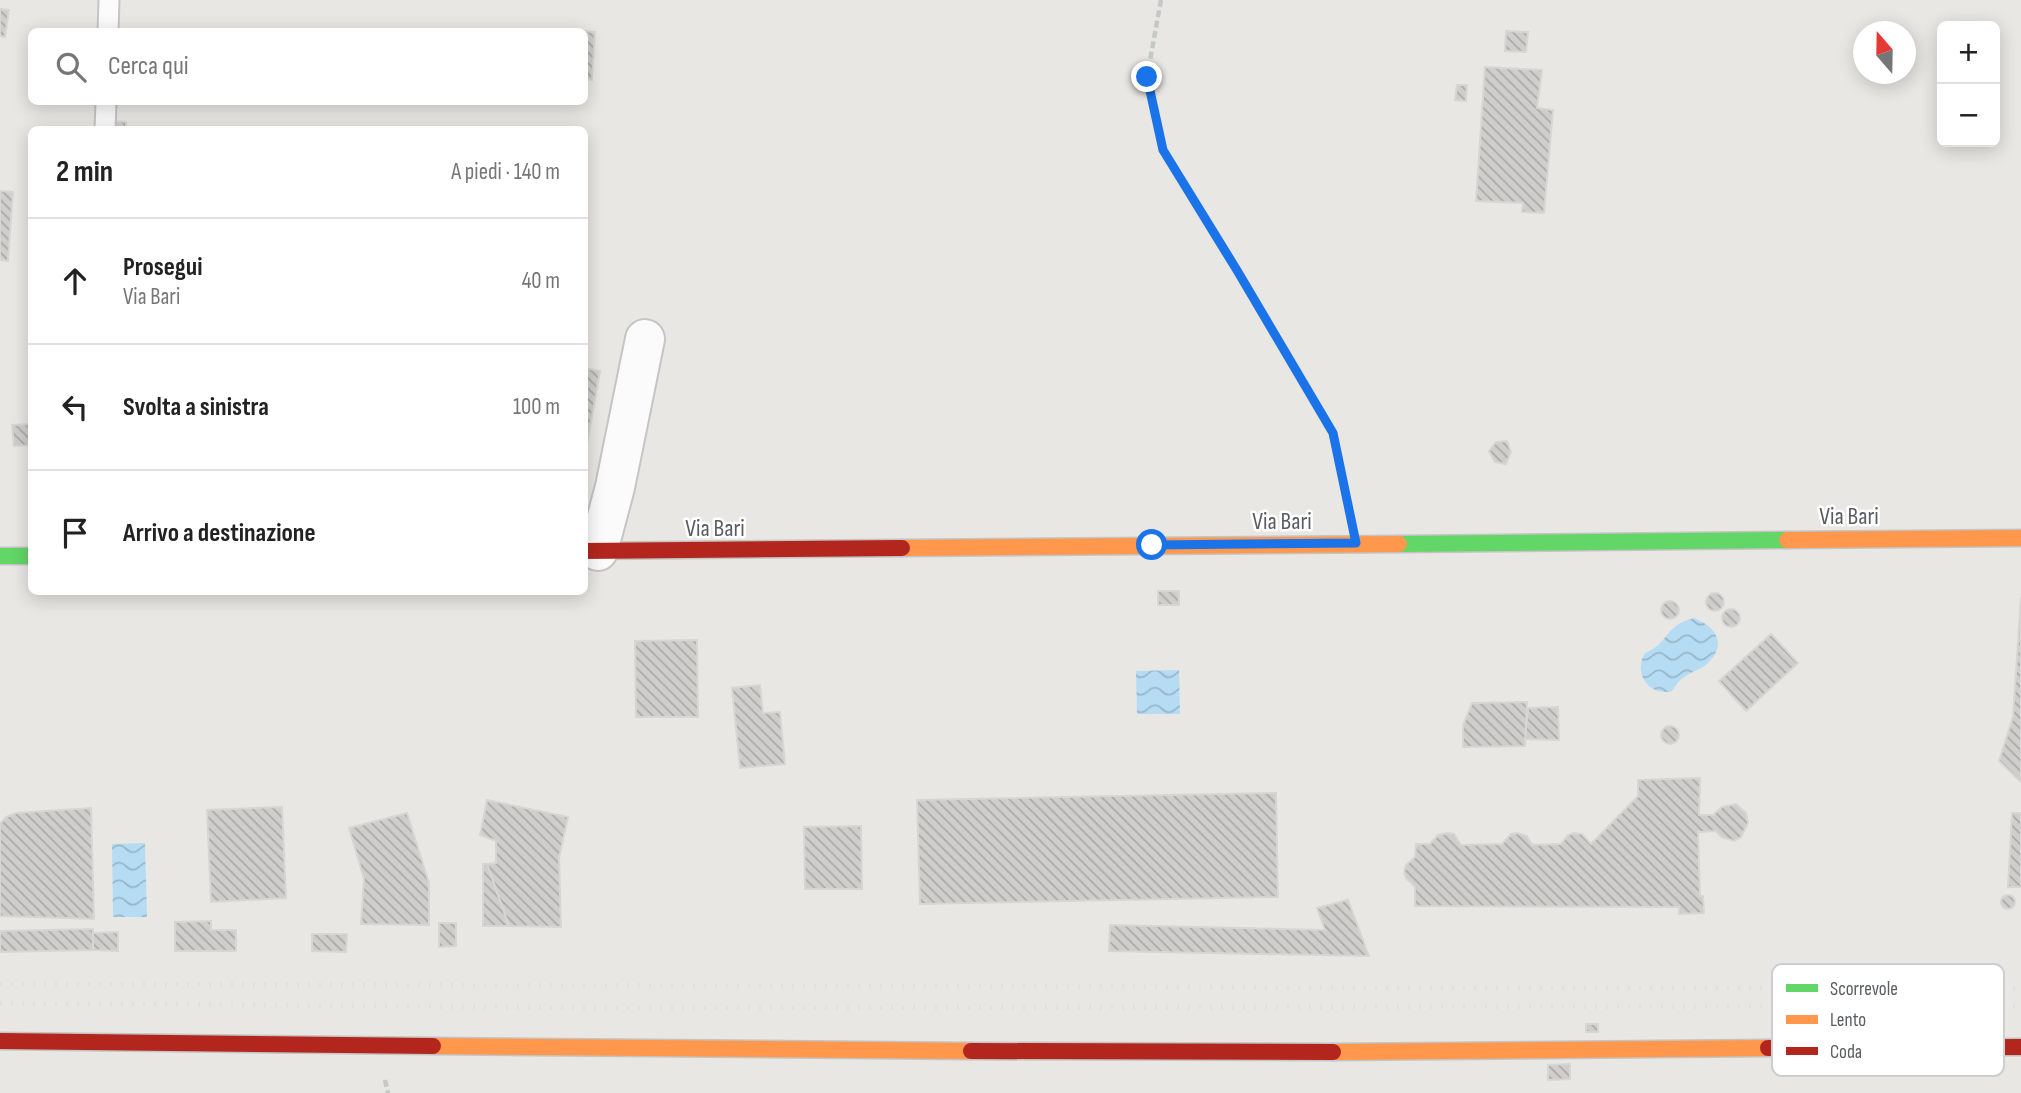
<!DOCTYPE html>
<html lang="it">
<head>
<meta charset="utf-8">
<style>
	:root { --surface:#fff; --page:#f2f2f2; --text:#222; --muted:#767676; --line:#e0e0e0 }
	body { margin:0; font-family:"Sofia Sans Condensed",sans-serif; background:var(--page); color:var(--text) }
	.controls { position:absolute; right:21px; top:21px; display:grid; overflow:hidden; border-radius:10px; box-shadow:0 4px 18px #0003 }
	.controls button { width:63px; height:63px; display:grid; place-items:center; padding:0; border:0; border-bottom:2px solid var(--line); background:var(--surface); color:var(--text); font:35px sans-serif }
	.compass { position:absolute; left:1853px; top:21px; width:63px; height:63px; border-radius:50%; background:var(--surface); box-shadow:0 4px 18px #0003; rotate:340deg }
	.stop { position:absolute; width:21px; height:21px; margin:-16px; border:5px solid #1a73e8; border-radius:50%; background:#fff }
	.stop.end { background:#1a73e8; border-color:#fff; box-shadow:0 2px 7px #0008 }
	.list { margin:0; padding:0; list-style:none }
	h2 { display:flex; justify-content:space-between; align-items:center; height:91px; margin:0; padding:0 28px; font-size:30px }
	h2 small { font-size:23px; font-weight:400; color:var(--muted) }
	.list li { display:grid; grid-template-columns:46px 1fr auto; gap:21px; align-items:center; box-sizing:border-box; height:126px; padding:0 28px; border-top:2px solid var(--line) }
	.list b { display:block; font-size:26px; white-space:nowrap }
	.list p { margin:0; font-size:23px; white-space:nowrap; color:var(--muted) }
	.list em { font-size:23px; font-style:normal; color:var(--muted) }
	.icon { flex:none; width:38px; height:38px; fill:none; stroke:currentColor; stroke-width:2; stroke-linecap:round; stroke-linejoin:round }
	.map { position:relative; flex:none; width:2021px; height:1093px; overflow:hidden }
	.search { position:absolute; background:var(--surface); box-shadow:0 4px 18px #0003; left:28px; top:28px; width:560px; height:77px; display:flex; align-items:center; gap:18px; box-sizing:border-box; padding:0 24px; border-radius:10px; color:var(--muted); font-size:26px }
	.panel { position:absolute; background:var(--surface); box-shadow:0 4px 18px #0003; left:28px; top:126px; width:560px; height:469px; border-radius:10px }
	.map>svg:first-child { display:block }
	.water { fill:url(#water-waves) }
	.building { fill:url(#building-back-hatch); stroke:#d8d6d2; stroke-width:2 }
	.lines { fill:none; stroke-linecap:round; stroke-linejoin:round }
	.lane-casing { stroke:#c5c5c5; stroke-width:23 }
	.street-casing { stroke:#c5c5c5; stroke-width:42 }
	.fast-casing { stroke:#c4c4c3; stroke-width:19 }
	.slow-casing { stroke:#c4c4c3; stroke-width:19 }
	.jam-casing { stroke:#c4c4c3; stroke-width:19 }
	.path { stroke:#c4c9c5; stroke-width:4.5; stroke-dasharray:7 3.5; stroke-linecap:butt }
	.lane { stroke:#fcfbfb; stroke-width:19 }
	.street { stroke:#fcfbfb; stroke-width:38 }
	.fast { stroke:#63d668; stroke-width:16 }
	.slow { stroke:#ff974d; stroke-width:16 }
	.jam { stroke:#b3261e; stroke-width:16 }
	.rail { stroke:#e1e1e0; stroke-width:5; stroke-dasharray:2 9; stroke-linecap:butt }
	.route { stroke:#1a73e8; stroke-width:9 }
	.labels { text-anchor:middle; dominant-baseline:central; stroke-width:5; stroke-linejoin:round; paint-order:stroke }
	.street-label { font-size:24px; fill:#595c60; stroke:#fff }
	.key { fill:#fff; stroke:#cdcecf; stroke-width:2 }
	.key-label { font-size:19px; fill:#595c60 }
</style>
</head>
<body>
<div class="map">
<svg width="2021" height="1093" viewBox="0 0 2021 1093">
	<defs>
		<pattern id="water-waves" width="16" height="10" patternUnits="userSpaceOnUse" patternTransform="scale(1.75)"><rect width="16" height="10" fill="#b6dcf4"/><path d="M0 5q4-4 8 0t8 0" fill="none" stroke="#97b6c9"/></pattern>
		<pattern id="building-back-hatch" width="6" height="6" patternUnits="userSpaceOnUse" patternTransform="scale(1.75)"><rect width="6" height="6" fill="#cfcecc"/><path d="M-1 5l2 2M0 0l6 6M5-1l2 2" fill="none" stroke="#abaaa9"/></pattern>
	</defs>
	<rect width="100%" height="100%" fill="#e8e7e3"/>
	<path class="water" d="M 1694,618 C 1716,627 1728,644 1707,664 C 1700,670 1690,672 1683,678 C 1678,681 1675,687 1672,691 C 1648,697 1633,672 1645,653 C 1670,643 1663,626 1694,618 Z
		M 1179,670 L 1180,714 L 1137,714 L 1136,671 Z
		M 145,843 L 147,917 L 113,917 L 112,844 Z"/>
	<path class="building" d="M 0,9 L 9,10 L 5,37 L 0,36 Z
		M 574,30 L 595,32 L 592,80 L 584,79 L 584,32 Z
		M 1506,31 L 1528,32 L 1526,52 L 1505,51 Z
		M 1485,67 L 1542,70 L 1537,108 L 1553,110 L 1544,213 L 1522,212 L 1523,203 L 1476,201 Z
		M 1457,85 L 1467,85 L 1466,101 L 1455,100 Z
		M 111,121 L 126,122 L 126,130 L 111,130 Z
		M 0,191 L 13,192 L 8,261 L 0,260 Z
		M 584,368 L 600,371 L 584,461 Z
		M 32,424 L 32,451 L 31,445 L 14,446 L 12,425 Z
		M 1507,441 L 1511,452 L 1506,464 L 1495,462 L 1489,451 L 1496,442 Z
		M 1158,591 L 1179,591 L 1179,605 L 1158,605 Z
		M1706 602a9 9 0 1 1 18 0a9 9 0 1 1-18 0Z
		M 2021,597 L 2021,782 L 1999,761 L 2013,717 Z
		M1661 610a9 9 0 1 1 18 0a9 9 0 1 1-18 0Z
		M1722 618a9 9 0 1 1 18 0a9 9 0 1 1-18 0Z
		M 1771,634 L 1798,663 L 1746,711 L 1719,681 Z
		M 697,640 L 698,717 L 636,717 L 635,641 Z
		M 760,685 L 763,713 L 780,712 L 785,764 L 740,768 L 732,688 Z
		M 1527,702 L 1525,746 L 1463,747 L 1463,725 L 1472,703 Z
		M 1558,707 L 1559,740 L 1525,739 L 1528,708 Z
		M1661 735a9 9 0 1 1 18 0a9 9 0 1 1-18 0Z
		M 1700,778 L 1699,815 L 1713,815 L 1722,807 L 1736,804 L 1746,813 L 1748,823 L 1741,837 L 1734,841 L 1721,837 L 1716,831 L 1698,832 L 1700,896 L 1703,896 L 1704,913 L 1679,914 L 1679,907 L 1415,906 L 1415,887 L 1406,878 L 1404,872 L 1406,865 L 1415,857 L 1416,844 L 1430,844 L 1438,835 L 1448,833 L 1454,834 L 1461,845 L 1502,844 L 1511,834 L 1517,833 L 1527,836 L 1532,845 L 1561,844 L 1568,835 L 1574,833 L 1582,834 L 1591,844 L 1638,796 L 1638,780 Z
		M 1276,793 L 1278,897 L 920,904 L 917,800 Z
		M 487,800 L 568,817 L 559,858 L 561,927 L 509,926 L 487,864 L 496,863 L 496,841 L 480,835 Z
		M 282,807 L 286,898 L 211,902 L 207,810 Z
		M 91,808 L 94,919 L 0,916 L 0,824 L 6,817 L 16,813 Z
		M 407,813 L 429,883 L 429,925 L 361,924 L 364,879 L 349,828 Z
		M 2012,813 L 2021,813 L 2021,887 L 2008,887 Z
		M 861,826 L 862,889 L 805,889 L 804,827 Z
		M 483,864 L 487,864 L 509,926 L 483,926 Z
		M2001 902a7 7 0 1 1 14 0a7 7 0 1 1-14 0Z
		M 1348,900 L 1369,956 L 1109,951 L 1110,925 L 1325,930 L 1317,908 Z
		M 211,921 L 211,930 L 236,930 L 236,951 L 175,951 L 175,922 Z
		M 439,923 L 456,923 L 456,946 L 439,947 Z
		M 93,929 L 93,950 L 0,952 L 0,931 Z
		M 118,932 L 118,951 L 93,950 L 93,933 Z
		M 312,934 L 347,934 L 346,952 L 312,951 Z
		M 1586,1024 L 1598,1024 L 1598,1032 L 1586,1032 Z
		M 1570,1064 L 1570,1079 L 1548,1080 L 1548,1065 Z"/>
	<g class="lines">
		<defs>
			<path id="lane" d="M 108,32 L 109,0
				M 105,130 L 106,102"/>
			<path id="street" d="M 598,551 L 615,487 L 645,339"/>
			<path id="fast" d="M 1399,544 L 1787,540
				M 0,556 L 32,556"/>
			<path id="slow" d="M 1787,540 L 2021,538
				M 902,548 L 1399,544
				M 433,1046 L 971,1051
				M 1333,1052 L 1768,1048"/>
			<path id="jam" d="M 584,551 L 902,548
				M 0,1041 L 433,1046
				M 1768,1048 L 2021,1047
				M 971,1051 L 1333,1052"/>
		</defs>
		<use href="#lane" class="lane-casing"/>
		<use href="#street" class="street-casing"/>
		<use href="#fast" class="fast-casing"/>
		<use href="#slow" class="slow-casing"/>
		<use href="#jam" class="jam-casing"/>
		<path class="path" d="M 1161,0 L 1147,77 L 1163,150 L 1238,272 L 1333,433 L 1349,508
			M 385,1080 L 388,1093"/>
		<use href="#lane" class="lane"/>
		<use href="#street" class="street"/>
		<use href="#fast" class="fast"/>
		<use href="#slow" class="slow"/>
		<use href="#jam" class="jam"/>
		<path class="rail" d="M 0,984 L 2021,989
			M 0,1003 L 607,1008 L 2021,1006"/>
	</g>
	<g class="lines">
		<path class="route" d="M 1147,77 L 1163,150 L 1238,272 L 1333,433 L 1356,543 L 1152,545"/>
	</g>
	<g class="labels">
		<g class="street-label">
			<text x="1849" y="516">Via Bari</text>
			<text x="1282" y="521">Via Bari</text>
			<text x="715" y="528">Via Bari</text>
		</g>
	</g>
	<rect x="1772" y="964" width="232" height="112" rx="10" class="key"/>
	<rect x="1786" y="984" width="32" height="8" fill="#63d668"/>
	<rect x="1786" y="1015" width="32" height="9" fill="#ff974d"/>
	<rect x="1786" y="1047" width="32" height="8" fill="#b3261e"/>
	<g class="key-label">
		<text x="1830" y="995">Scorrevole</text>
		<text x="1830" y="1026">Lento</text>
		<text x="1830" y="1058">Coda</text>
	</g>
</svg>
<div class="controls">
<button>+</button>
<button>−</button>
</div>
<svg class="compass" viewBox="-18 -18 36 36"><path d="M0-13l5 13h-10z" fill="#e53935"/><path d="M0 13l5-13h-10z" fill="#767676"/></svg>
<div class="stop" style="left:1152px;top:545px"></div>
<div class="stop end" style="left:1147px;top:77px"></div>
<div class="search"><svg class="icon" aria-label="search" viewBox="0 0 24 24"><circle cx="10" cy="10" r="6"/><path d="M15 15l6 6"/></svg>Cerca qui</div>
<section class="panel">
<h2>2 min<small>A piedi · 140 m</small></h2>
<ul class="list">
<li><svg class="icon" aria-label="ahead" viewBox="0 0 24 24"><path d="M12 20V5M6 11l6-6 6 6"/></svg><div><b>Prosegui</b><p>Via Bari</p></div><em>40 m</em></li>
<li><svg class="icon" aria-label="left" viewBox="0 0 24 24"><path d="M17 20v-9H6M10 6l-5 5 5 5"/></svg><div><b>Svolta a sinistra</b></div><em>100 m</em></li>
<li><svg class="icon" aria-label="arrive" viewBox="0 0 24 24"><path d="M6 21V4h12l-3 4 3 4H6"/></svg><div><b>Arrivo a destinazione</b></div></li>
</ul>
</section>
</div>
</body>
</html>
